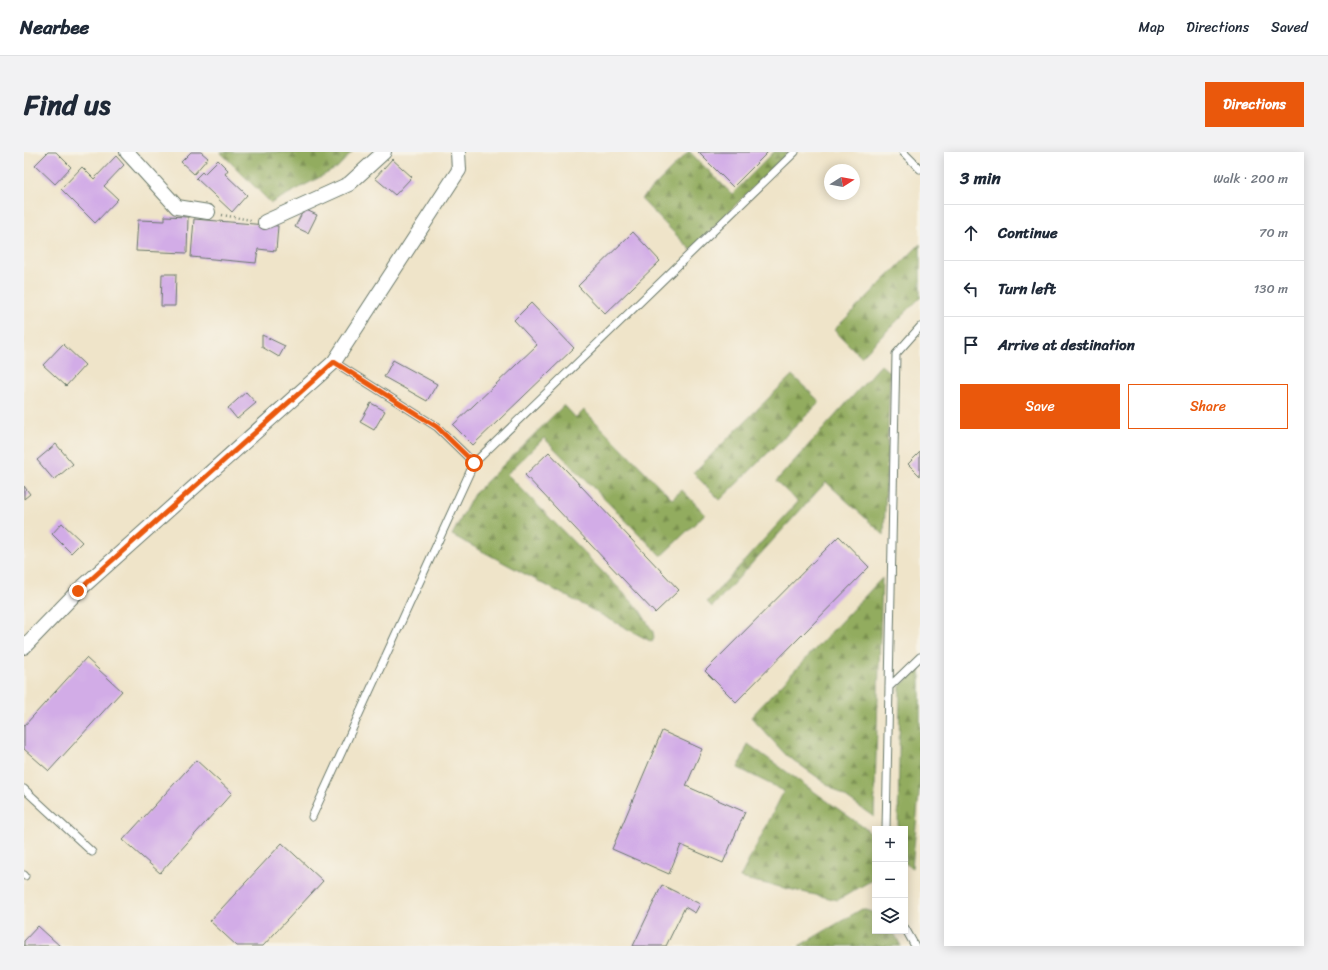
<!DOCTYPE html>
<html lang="en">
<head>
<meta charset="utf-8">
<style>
	:root { --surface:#fff; --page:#f2f2f3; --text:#1f2937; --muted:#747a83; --line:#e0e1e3; --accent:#ea580c }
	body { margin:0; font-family:Sriracha,sans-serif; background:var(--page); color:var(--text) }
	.controls { position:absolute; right:12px; bottom:12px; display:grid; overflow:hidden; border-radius:0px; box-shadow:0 2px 10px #0003 }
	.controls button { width:36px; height:36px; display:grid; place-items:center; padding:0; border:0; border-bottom:1px solid var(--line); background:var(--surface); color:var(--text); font:20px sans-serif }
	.compass { position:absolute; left:800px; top:12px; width:36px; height:36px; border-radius:50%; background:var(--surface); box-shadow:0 2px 10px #0003; rotate:79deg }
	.stop { position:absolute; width:12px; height:12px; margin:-9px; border:3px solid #ea580c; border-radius:50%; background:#fff }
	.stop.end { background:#ea580c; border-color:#fff; box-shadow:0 1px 4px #0008 }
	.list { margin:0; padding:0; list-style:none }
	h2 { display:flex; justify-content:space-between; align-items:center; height:52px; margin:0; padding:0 16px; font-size:17px }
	h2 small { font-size:13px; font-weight:400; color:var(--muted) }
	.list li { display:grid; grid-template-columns:26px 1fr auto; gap:12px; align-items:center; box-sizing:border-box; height:56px; padding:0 16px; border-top:1px solid var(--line) }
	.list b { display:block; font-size:15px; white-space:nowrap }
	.list em { font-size:13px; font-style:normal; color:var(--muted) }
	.actions { display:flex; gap:8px; padding:12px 16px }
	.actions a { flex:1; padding:9px 0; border:1px solid var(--accent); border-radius:0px; text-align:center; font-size:14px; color:var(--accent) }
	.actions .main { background:var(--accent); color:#fff }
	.icon { flex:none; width:22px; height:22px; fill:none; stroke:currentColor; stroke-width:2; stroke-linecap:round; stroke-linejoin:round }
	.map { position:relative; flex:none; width:896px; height:794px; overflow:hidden; border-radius:0px }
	header { display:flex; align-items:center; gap:24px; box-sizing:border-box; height:56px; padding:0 20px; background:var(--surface); border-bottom:1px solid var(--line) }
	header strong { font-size:19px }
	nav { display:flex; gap:22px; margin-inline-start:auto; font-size:14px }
	.intro { display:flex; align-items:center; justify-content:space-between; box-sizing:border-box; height:96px; padding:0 24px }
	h1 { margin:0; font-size:28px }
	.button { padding:10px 18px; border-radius:0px; background:var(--accent); color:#fff; font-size:14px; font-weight:700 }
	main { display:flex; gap:24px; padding:0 24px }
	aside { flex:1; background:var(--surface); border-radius:0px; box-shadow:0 2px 10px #0003 }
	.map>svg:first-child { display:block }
	.forest { fill:url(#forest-firs); stroke:#587449 }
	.building { fill:#d2ace7 }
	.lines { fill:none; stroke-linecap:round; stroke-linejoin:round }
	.service-casing { stroke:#687768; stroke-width:9 }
	.minor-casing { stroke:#687768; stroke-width:16 }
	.path { stroke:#687768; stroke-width:2.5; stroke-dasharray:1 3; stroke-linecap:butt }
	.service { stroke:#fff; stroke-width:7 }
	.minor { stroke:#fff; stroke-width:14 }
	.route { stroke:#ea580c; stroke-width:5 }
</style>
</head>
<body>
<header>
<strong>Nearbee</strong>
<nav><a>Map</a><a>Directions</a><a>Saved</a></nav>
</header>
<div class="intro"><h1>Find us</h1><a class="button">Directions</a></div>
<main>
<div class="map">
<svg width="896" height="794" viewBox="0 0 896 794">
	<defs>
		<pattern id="forest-firs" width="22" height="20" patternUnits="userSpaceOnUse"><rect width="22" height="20" fill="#92ac5e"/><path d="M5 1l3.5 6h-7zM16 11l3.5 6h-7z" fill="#778d4e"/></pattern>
	</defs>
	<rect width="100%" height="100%" fill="#f7f3e8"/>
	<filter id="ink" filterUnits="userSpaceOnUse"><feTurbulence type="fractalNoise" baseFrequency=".025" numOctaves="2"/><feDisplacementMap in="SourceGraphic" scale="8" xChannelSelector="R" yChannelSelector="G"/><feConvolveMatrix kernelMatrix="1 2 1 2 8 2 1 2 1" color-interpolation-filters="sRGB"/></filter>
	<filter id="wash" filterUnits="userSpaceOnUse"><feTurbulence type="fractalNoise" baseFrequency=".012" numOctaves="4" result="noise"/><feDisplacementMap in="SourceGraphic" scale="16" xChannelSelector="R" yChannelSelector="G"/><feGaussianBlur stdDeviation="0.9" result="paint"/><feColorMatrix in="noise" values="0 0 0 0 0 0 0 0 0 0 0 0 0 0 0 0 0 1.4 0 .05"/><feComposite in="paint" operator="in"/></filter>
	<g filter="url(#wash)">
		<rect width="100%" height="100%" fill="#efe4c9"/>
		<path class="forest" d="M 196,0 L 328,0 L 313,16 L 247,51 Z
			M 664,0 L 666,0 L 708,42 L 750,0 L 764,0 L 667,98 L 617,47 Z
			M 896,92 L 896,146 L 837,205 L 810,178 Z
			M 857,213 L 866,221 L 860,383 L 802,330 L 688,455 L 683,450 L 774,350 L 752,329 Z
			M 768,223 L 796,250 L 696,348 L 669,321 Z
			M 540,253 L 552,266 L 560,258 L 648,347 L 658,338 L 681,362 L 637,404 L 520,286 L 483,322 L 615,457 L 629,480 L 630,486 L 628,490 L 428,383 L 450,342 Z
			M 858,426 L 850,665 L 762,603 L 727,565 Z
			M 896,515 L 896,630 L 888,716 L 881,711 L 881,677 L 874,677 L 876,534 Z
			M 724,592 L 842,677 L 851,687 L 851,703 L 848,728 L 814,748 L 716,726 L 760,639 L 714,616 Z
			M 838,757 L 851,761 L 851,779 L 869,779 L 877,794 L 775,794 Z"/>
		<g id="blocks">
			<path class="building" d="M 24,0 L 32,0 L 47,15 L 31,32 L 11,13 Z
				M 167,0 L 177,0 L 184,6 L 170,22 L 157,10 Z
				M 674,0 L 744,0 L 709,35 Z
				M 92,4 L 100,13 L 80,34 L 94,47 L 71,71 L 37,37 L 58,15 L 70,27 Z
				M 368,7 L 388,25 L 371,43 L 351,26 Z
				M 194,8 L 204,18 L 201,22 L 223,43 L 208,60 L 172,26 L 178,20 L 180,22 Z
				M 280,57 L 293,63 L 284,81 L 271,75 Z
				M 141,64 L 164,65 L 163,101 L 112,99 L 114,68 L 141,69 Z
				M 170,67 L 254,74 L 252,99 L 234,97 L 232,111 L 167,105 Z
				M 609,80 L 636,109 L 581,162 L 554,134 Z
				M 138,122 L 152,122 L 151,154 L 137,154 Z
				M 507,151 L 550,196 L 449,293 L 429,273 L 513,193 L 490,168 Z
				M 238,183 L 261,194 L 255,205 L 238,195 Z
				M 39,192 L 61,213 L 42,234 L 19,213 Z
				M 369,208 L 413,232 L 403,249 L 360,225 Z
				M 222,240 L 232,251 L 213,267 L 204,256 Z
				M 347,251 L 361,259 L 350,278 L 336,270 Z
				M 32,292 L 49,312 L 30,328 L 13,308 Z
				M 525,300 L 655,438 L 631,461 L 501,323 Z
				M 896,300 L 896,324 L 884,312 Z
				M 0,334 L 6,342 L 0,347 Z
				M 38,371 L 58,390 L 47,401 L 28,382 Z
				M 815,384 L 845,415 L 712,550 L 681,519 Z
				M 62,506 L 98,539 L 25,619 L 0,597 L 0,574 Z
				M 638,579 L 678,597 L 662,634 L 721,660 L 699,711 L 657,693 L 645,722 L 588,697 Z
				M 172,608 L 208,641 L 136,721 L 99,688 Z
				M 258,691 L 299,729 L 239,794 L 213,794 L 186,769 Z
				M 638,733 L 676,752 L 671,761 L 661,755 L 642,794 L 609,794 Z
				M 14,774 L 36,794 L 0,794 L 0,789 Z"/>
		</g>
	</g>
	<g filter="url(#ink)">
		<use href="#blocks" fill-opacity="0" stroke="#687768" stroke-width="1"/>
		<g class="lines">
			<defs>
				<path id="service" d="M 879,0 L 896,17
					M 310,210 L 413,275 L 450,311
					M 865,535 L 896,505
					M 0,637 L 68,700
					M 288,665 L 450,311 L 771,0
					M 862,677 L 872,202 L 896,175
					M 0,723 L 1,724
					M 881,776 L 891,794"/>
				<path id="minor" d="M 103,0 L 153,55 L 184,60
					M 241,70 L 325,32 L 360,0
					M 0,495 L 54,439 L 310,210 L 435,18 L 434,0"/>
			</defs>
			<use href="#service" class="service-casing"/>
			<use href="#minor" class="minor-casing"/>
			<path class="path" d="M 198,63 L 227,68"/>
			<use href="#service" class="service"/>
			<use href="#minor" class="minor"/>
		</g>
	</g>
	<g class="lines" filter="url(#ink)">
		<path class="route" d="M 54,439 L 310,210 L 413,275 L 450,311"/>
	</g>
</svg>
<div class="controls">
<button>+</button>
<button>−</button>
<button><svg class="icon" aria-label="layers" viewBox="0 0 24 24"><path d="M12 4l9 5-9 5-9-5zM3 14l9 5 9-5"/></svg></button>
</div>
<svg class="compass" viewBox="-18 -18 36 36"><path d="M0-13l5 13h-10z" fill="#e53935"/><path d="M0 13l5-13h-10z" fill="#747a83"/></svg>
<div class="stop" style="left:450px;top:311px"></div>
<div class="stop end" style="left:54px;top:439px"></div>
</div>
<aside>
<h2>3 min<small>Walk · 200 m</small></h2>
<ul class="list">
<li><svg class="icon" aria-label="ahead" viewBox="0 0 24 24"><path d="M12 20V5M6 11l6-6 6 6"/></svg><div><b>Continue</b></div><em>70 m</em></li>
<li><svg class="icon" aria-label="left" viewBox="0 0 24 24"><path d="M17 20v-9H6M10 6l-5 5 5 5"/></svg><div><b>Turn left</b></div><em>130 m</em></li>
<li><svg class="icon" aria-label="arrive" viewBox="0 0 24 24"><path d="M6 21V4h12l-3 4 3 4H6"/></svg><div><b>Arrive at destination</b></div></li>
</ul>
<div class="actions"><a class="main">Save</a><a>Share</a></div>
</aside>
</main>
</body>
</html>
